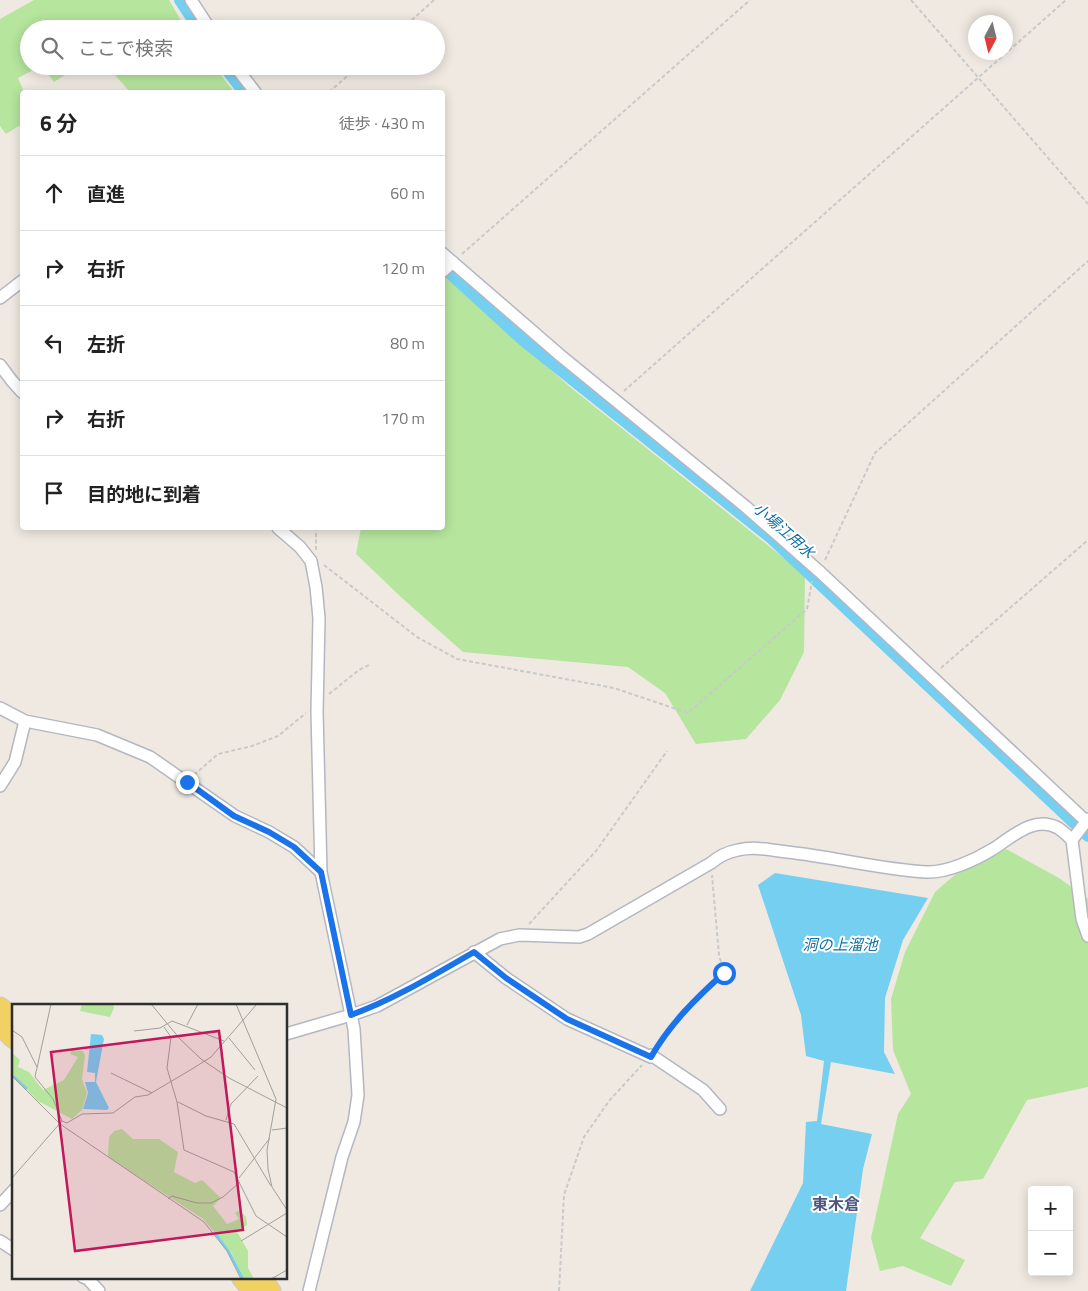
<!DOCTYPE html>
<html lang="ja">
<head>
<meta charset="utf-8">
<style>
	:root { --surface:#fff; --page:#f6f6f6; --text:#222; --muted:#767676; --line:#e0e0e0 }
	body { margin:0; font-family:"Titillium Web","Noto Sans JP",sans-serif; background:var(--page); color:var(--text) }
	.controls { position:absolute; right:15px; bottom:15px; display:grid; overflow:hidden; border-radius:5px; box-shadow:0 2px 12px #0003 }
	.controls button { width:45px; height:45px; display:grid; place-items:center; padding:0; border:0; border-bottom:1px solid var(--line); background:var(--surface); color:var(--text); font:25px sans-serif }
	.compass { position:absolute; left:968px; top:15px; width:45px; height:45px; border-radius:50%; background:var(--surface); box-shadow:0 2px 12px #0003; rotate:187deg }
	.stop { position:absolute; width:15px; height:15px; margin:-11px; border:4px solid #1a73e8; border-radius:50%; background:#fff }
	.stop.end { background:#1a73e8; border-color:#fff; box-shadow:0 1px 5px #0008 }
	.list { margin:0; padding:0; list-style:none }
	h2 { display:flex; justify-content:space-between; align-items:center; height:65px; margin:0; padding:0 20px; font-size:21px }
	h2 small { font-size:16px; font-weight:400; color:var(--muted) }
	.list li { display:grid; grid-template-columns:32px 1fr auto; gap:15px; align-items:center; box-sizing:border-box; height:75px; padding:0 20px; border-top:1px solid var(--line) }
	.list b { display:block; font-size:19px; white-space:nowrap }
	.list em { font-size:16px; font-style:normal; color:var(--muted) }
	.icon { flex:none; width:28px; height:28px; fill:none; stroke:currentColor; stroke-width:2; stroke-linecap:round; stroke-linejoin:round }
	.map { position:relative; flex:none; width:1088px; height:1291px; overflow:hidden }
	.search { position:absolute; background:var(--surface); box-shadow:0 2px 12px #0003; left:20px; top:20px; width:425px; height:55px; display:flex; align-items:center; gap:12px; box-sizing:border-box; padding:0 18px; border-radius:28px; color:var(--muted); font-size:19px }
	.panel { position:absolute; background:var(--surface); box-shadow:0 2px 12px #0003; left:20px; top:90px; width:425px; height:440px; border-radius:5px }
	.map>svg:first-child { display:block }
	.green { fill:#b6e59e }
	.water { fill:#75cff0 }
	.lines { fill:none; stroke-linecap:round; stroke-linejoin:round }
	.canal { stroke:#75cff0; stroke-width:12 }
	.street-casing { stroke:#b4b7c1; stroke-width:14 }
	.primary-casing { stroke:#c9c9c9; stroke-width:21 }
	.path { stroke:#c9c9c9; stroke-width:2; stroke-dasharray:4 2.5; stroke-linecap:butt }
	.street { stroke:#fff; stroke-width:11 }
	.primary { stroke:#f2d163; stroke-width:19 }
	.route { stroke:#1a73e8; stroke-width:6 }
	.labels { text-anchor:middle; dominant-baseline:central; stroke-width:4; stroke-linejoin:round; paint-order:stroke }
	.water-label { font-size:15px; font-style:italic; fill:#0d6fa3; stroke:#fff }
	.quarter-label { font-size:16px; font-weight:bold; fill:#4d5680; stroke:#fff }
	.inset-river { fill:none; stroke:#75cff0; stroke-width:2.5 }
	.inset-road { fill:none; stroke:#a29e99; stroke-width:1 }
	.view { fill:#c2185b; fill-opacity:0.15; stroke:#c2185b; stroke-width:2.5 }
	.inset-edge { fill:none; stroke:#2e2e2e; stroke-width:2.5 }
</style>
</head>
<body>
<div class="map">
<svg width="1088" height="1291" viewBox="0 0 1088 1291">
	<rect width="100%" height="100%" fill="#efe9e1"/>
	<path class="green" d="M 34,0 L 169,0 L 186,29 L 29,29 L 29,66 L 41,66 L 18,78 L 24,92 L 22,92 L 22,124 L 6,134 L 0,126 L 0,19 Z
		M 42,66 L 79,66 L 54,82 Z
		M 107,66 L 214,66 L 234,92 L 130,92 Z
		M 443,275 L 570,387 L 805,575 L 804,652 L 780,700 L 746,739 L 696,744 L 665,693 L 628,667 L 463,652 L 402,598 L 356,554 L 361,528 L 442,528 Z
		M 1006,849 L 1059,878 L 1088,899 L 1088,1087 L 1027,1100 L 983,1179 L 955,1182 L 920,1238 L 965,1260 L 951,1286 L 903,1266 L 880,1271 L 871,1238 L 898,1114 L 911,1094 L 893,1050 L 891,999 L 905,952 L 935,892 L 957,873 Z"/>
	<path class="water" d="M 775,873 L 928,898 L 903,940 L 885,998 L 884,1052 L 895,1074 L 831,1062 L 821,1124 L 872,1134 L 863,1169 L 846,1291 L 750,1291 L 803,1183 L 806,1122 L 817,1121 L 824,1061 L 806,1056 L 801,1015 L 758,885 Z"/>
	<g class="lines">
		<path class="canal" d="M 180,0 L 199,29
			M 224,66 L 244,92
			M 442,266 L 523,340 L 770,537 L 1088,836"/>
		<defs>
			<path id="street" d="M 191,0 L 210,29
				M 235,66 L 255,92
				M 442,253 L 561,356 L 746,507 L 820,572 L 1088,823
				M 442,272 L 453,262
				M 0,298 L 22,281
				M 0,365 L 12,381 L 22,392
				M 278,528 L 300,547 L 311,561 L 316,587 L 319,618 L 317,712 L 321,872 L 354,1029 L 358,1095 L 354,1122 L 342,1157 L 309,1291
				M 0,708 L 25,721 L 97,735 L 150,757 L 235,816 L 269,832 L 294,847 L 321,872
				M 0,786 L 15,762 L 25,721
				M 1088,819 L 1072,840 L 1082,919 L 1088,936
				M 474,952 L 506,978 L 567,1019 L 651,1057 L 651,1055 L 703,1090 L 720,1109
				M 286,1034 L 351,1015 L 377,1006 L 500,939 L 519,935 L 579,937 L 588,934 L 711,863 C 719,856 728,852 738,850 C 754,846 771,850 787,852 C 834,857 879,869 926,872 C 947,873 975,860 993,849 C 1012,837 1034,815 1058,828 C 1063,831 1068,836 1072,840
				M 0,1205 L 14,1190
				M 0,1241 L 14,1250
				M 83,1277 L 88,1279 L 99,1291"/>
			<path id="primary" d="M 0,1007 L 14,1018
				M 0,1026 L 14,1039
				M 241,1277 L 252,1291
				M 261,1277 L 271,1291"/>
		</defs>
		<use href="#street" class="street-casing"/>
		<use href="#primary" class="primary-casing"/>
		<path class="path" d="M 911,0 L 1088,204
			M 402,29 L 434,0
			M 329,92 L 359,66
			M 462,254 L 750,0
			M 624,391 L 1066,0
			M 316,550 L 316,528
			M 825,560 L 875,453 L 1088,261
			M 324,565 L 417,637 L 457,659 L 614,688 L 688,713 L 807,609 L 812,581
			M 941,668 L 1088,540
			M 329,694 L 359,670 L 369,665
			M 194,775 L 218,754 L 252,746 L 278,736 L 306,713
			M 529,924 L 596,851 L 667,751
			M 658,1046 L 691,1002 L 724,973 L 719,955 L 712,875
			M 559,1291 L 564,1195 L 584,1137 L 609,1101 L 642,1065"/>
		<use href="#street" class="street"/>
		<use href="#primary" class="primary"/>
	</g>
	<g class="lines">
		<path class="route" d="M 187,782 L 234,816 L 269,832 L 294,847 L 321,872 L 351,1015 C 395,999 434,975 474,952 L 506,978 L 567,1019 L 651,1057 C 670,1024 695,999 724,973"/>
	</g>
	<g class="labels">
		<g class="water-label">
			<text transform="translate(784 530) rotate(41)">小場江用水</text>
			<text x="840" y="944">洞の上溜池</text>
		</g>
		<g class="quarter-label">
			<text x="836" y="1204">東木倉</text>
		</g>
	</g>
	<g transform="translate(12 1004)">
		<rect width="275" height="275" fill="#efe9e1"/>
		<path d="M 70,0 L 101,0 L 102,4 L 98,13 L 68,7 ZM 60,46 L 71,47 L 73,52 L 70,75 L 75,89 L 70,106 L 60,115 L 26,97 L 0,70 L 0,49 L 8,56 L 6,63 L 17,68 L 31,86 L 52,76 L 66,53 L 58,50 ZM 110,125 L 121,135 L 147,135 L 166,148 L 162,168 L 183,179 L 190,176 L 209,194 L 201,202 L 215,220 L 227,215 L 223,209 L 228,206 L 234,213 L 235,221 L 225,228 L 236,247 L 236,264 L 242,275 L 232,275 L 219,248 L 191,215 L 96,153 L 97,133 L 102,127 Z" fill="#b6e59e"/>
		<path d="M 79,30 L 90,31 L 92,35 L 84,78 L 97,104 L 95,106 L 71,105 L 76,89 L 73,78 L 83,78 L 83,69 L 75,68 Z" fill="#75cff0"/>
		<path class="inset-river" d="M 1,72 L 15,85M 203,229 L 217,248 L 231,275"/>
		<path class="inset-road" d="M 139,0 L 168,35 L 189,55 L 217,74 L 275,104M 224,0 L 264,95 L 255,146 L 256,165 L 260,183 L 275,206M 175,21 L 186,0M 152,23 L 159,33 L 155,64 L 165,98 L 172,146 L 222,168 L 244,212 L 275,233M 0,26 L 10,33 L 25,63M 122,27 L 148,24 L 160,17 L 212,37M 217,34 L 243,66M 99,69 L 140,89M 0,72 L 48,120 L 192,218 L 215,247 L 229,275M 166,98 L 194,112 L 222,120 L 259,182M 214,116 L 219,100 L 246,72M 50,117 L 55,119 L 70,110 L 101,109 L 123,93 L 136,91 L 180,65 L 199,53 L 245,0M 260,126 L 275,124M 0,174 L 50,117 L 41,95 L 23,73 L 39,0M 227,174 L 258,134M 156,195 L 160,192 L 185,199 L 199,199 L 211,193 L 228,178M 229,237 L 275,209M 259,275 L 275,266"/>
		<path class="view" d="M 207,27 L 231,226 L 63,247 L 39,48 Z"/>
		<rect width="275" height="275" class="inset-edge"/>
	</g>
</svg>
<div class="controls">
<button>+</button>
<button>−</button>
</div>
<svg class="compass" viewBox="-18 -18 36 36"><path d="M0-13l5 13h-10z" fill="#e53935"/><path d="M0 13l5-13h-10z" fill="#767676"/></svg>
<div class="stop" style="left:724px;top:973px"></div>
<div class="stop end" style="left:187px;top:782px"></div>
<div class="search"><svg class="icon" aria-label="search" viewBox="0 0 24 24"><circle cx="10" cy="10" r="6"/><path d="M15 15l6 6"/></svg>ここで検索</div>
<section class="panel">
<h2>6 分<small>徒歩 · 430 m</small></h2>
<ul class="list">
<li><svg class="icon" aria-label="ahead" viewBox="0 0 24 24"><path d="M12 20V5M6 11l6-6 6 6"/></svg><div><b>直進</b></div><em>60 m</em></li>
<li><svg class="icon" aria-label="right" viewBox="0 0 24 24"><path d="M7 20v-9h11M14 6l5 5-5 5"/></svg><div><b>右折</b></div><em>120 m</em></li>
<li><svg class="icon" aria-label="left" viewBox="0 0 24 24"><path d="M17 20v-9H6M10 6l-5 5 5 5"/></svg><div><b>左折</b></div><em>80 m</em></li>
<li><svg class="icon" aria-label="right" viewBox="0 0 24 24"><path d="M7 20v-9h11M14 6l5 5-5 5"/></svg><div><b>右折</b></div><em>170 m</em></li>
<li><svg class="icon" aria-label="arrive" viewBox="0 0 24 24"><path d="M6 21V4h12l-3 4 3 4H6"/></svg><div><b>目的地に到着</b></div></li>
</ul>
</section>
</div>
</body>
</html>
